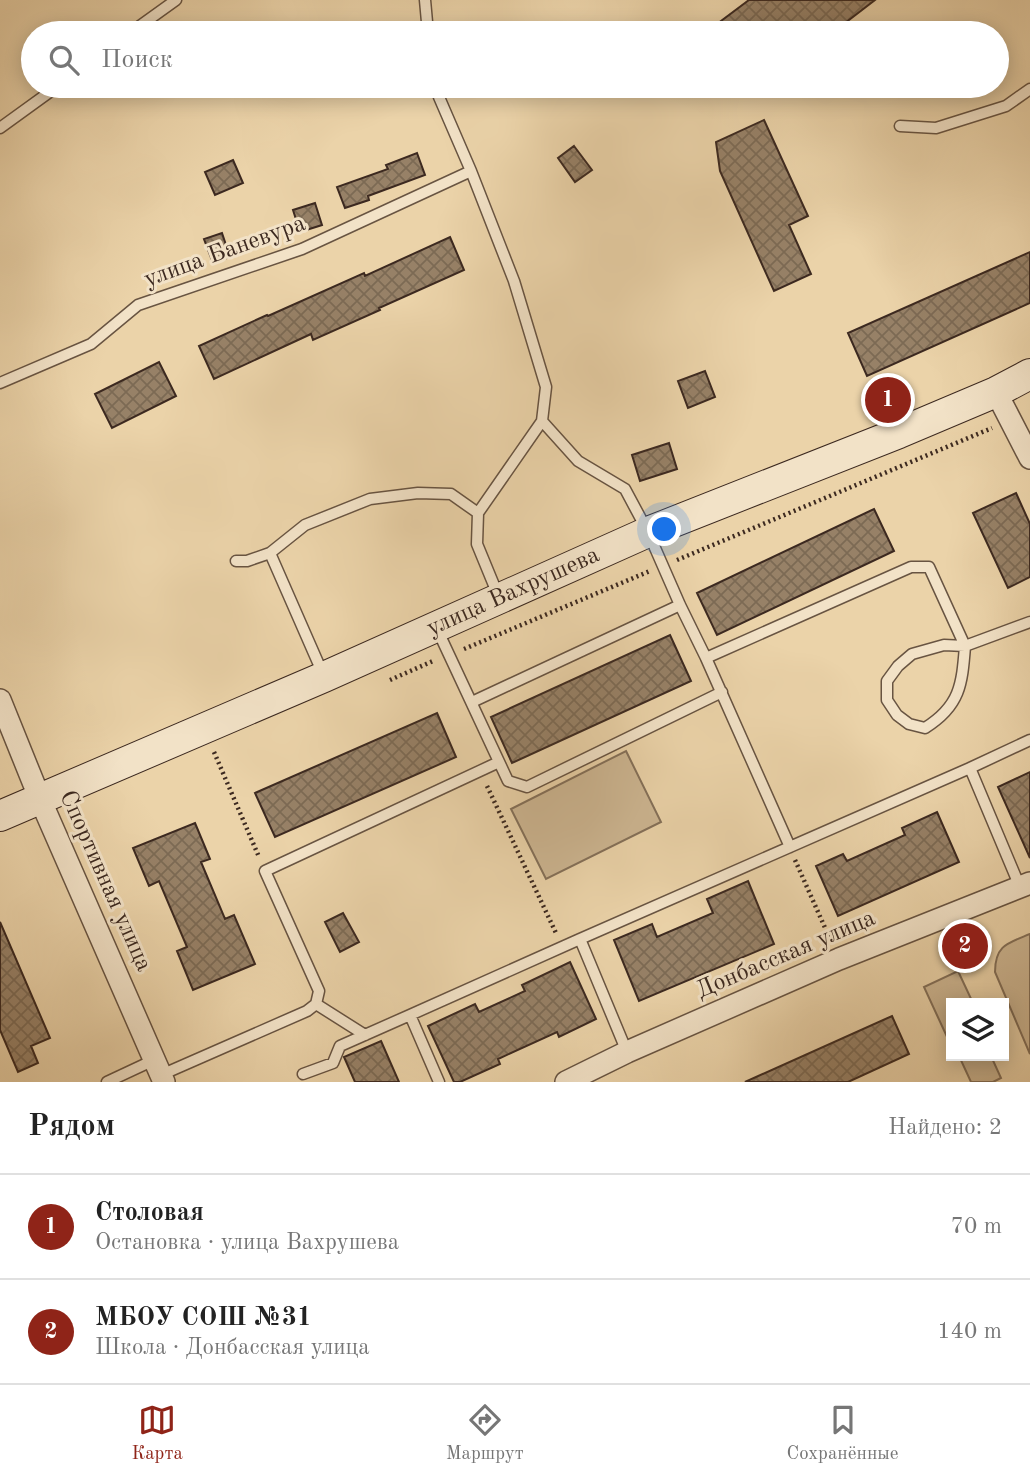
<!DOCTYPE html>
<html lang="ru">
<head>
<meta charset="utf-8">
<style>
	:root { --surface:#fff; --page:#f6f6f6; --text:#222; --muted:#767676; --line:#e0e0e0; --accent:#8f2418 }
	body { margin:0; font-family:"Old Standard TT",serif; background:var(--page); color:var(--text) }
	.controls { position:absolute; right:21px; bottom:21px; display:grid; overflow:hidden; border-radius:0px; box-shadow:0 4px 18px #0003 }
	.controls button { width:63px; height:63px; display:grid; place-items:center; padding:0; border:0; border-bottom:2px solid var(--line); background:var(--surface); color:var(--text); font:35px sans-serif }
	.you { position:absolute; left:665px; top:530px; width:24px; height:24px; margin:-18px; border:5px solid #fff; border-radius:50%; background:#1a73e8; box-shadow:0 0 0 10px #1a73e833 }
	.badge { display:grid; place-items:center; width:46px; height:46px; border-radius:50%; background:var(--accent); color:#fff; font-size:23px; font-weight:700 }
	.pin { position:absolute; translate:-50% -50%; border:4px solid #fff; box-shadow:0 2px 7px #0006 }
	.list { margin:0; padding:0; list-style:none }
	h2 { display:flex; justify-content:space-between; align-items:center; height:91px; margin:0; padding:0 28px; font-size:30px }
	h2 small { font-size:23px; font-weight:400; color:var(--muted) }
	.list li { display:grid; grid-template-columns:46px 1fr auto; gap:21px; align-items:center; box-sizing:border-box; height:105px; padding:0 28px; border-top:2px solid var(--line) }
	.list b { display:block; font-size:26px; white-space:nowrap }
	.list p { margin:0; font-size:23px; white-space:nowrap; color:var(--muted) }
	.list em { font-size:23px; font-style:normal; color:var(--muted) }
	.icon { flex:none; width:38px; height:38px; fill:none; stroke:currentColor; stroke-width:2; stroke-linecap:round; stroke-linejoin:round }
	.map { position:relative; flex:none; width:1030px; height:1082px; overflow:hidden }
	.search { position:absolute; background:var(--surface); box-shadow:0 4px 18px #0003; left:21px; right:21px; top:21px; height:77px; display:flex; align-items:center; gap:18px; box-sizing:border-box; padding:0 24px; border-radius:38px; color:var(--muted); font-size:26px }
	.sheet { height:301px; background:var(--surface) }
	nav { display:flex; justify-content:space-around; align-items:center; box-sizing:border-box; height:98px; border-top:2px solid var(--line); background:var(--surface); font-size:19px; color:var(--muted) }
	nav a { display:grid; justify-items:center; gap:4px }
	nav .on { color:var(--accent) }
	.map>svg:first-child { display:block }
	.park { fill:#cdb692; stroke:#847059; stroke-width:2 }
	.building { fill:url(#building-cross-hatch); stroke:#3c2920; stroke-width:2 }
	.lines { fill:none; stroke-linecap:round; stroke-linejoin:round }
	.service-casing { stroke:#685442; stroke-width:13 }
	.minor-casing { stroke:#685442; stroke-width:24 }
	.secondary-casing { stroke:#3c2920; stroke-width:32 }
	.path { stroke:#3c2920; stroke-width:4.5; stroke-dasharray:2 3.5; stroke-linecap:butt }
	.service { stroke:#f2e2c7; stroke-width:10 }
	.minor { stroke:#f2e2c7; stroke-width:21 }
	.secondary { stroke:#f2e2c7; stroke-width:30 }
	.labels { text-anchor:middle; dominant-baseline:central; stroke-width:6; stroke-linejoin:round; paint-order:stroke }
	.street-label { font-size:24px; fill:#3c2920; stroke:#f2e2c7 }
</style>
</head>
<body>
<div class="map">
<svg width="1030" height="1082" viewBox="0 0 1030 1082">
	<defs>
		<pattern id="building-cross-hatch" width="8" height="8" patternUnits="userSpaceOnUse" patternTransform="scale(1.75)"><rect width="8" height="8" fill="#978167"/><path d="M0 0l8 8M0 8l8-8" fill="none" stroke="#7c6a54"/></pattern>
	</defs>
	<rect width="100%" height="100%" fill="#ebd3a9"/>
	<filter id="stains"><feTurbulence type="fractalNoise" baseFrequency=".00286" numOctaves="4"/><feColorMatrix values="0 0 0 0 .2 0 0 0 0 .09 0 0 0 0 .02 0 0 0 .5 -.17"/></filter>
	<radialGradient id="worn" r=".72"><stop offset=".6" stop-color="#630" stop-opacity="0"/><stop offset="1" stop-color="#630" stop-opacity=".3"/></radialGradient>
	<path class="park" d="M 626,751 L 661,822 L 546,879 L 511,809 Z
		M 1030,934 L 1030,1054 L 995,972 C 995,945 1008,943 1030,934 Z
		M 958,971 L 973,1003 L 951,1003 L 951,1037 L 948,1039 L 924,987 Z
		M 959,1056 L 991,1056 L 1001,1078 L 993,1082 L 971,1082 Z"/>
	<path class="building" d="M 749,0 L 875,0 L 832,33 L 705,33 Z
		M 764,120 L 808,216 L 789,225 L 811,274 L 774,291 L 720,171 L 716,142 Z
		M 574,146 L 592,170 L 575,182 L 558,158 Z
		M 417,153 L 425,175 L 368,196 L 369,200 L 345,208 L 337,187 L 388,169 L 386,165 Z
		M 233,160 L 243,183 L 215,195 L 205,172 Z
		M 315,203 L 322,225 L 300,232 L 293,210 Z
		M 222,233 L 230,257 L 213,263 L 204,239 Z
		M 450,237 L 464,270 L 379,308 L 380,310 L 313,340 L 311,334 L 214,379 L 199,346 L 267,315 L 268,316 L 364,273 L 365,276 Z
		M 1030,252 L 1030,303 L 867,376 L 848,333 Z
		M 159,362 L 176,396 L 112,428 L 95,394 Z
		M 705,371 L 715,397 L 688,408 L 678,381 Z
		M 669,443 L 677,469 L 640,481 L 632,455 Z
		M 1016,493 L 1030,524 L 1030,577 L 1008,588 L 973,513 Z
		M 874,509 L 894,551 L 717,635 L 697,593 Z
		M 670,635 L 691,681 L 512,763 L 491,717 Z
		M 437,713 L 456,757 L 275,837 L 255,793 Z
		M 1030,772 L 1030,858 L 998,787 Z
		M 937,812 L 959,862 L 838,916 L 816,866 L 843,854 L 847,861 L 905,835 L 902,828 Z
		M 195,823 L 210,859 L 201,862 L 225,919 L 234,915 L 255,964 L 193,990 L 177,951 L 187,947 L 159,881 L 149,886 L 133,848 Z
		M 748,881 L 774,944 L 639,1001 L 614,940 L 652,924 L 657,937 L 713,913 L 707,899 Z
		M 343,913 L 359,942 L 340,952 L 325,922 Z
		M 0,922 L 50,1038 L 31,1046 L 38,1063 L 18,1072 L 0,1030 Z
		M 570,962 L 596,1019 L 559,1037 L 557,1032 L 498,1059 L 500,1064 L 460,1082 L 454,1082 L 428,1026 L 475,1004 L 479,1012 L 525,991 L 522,985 Z
		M 892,1016 L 909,1054 L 848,1082 L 745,1082 Z
		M 381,1041 L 399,1082 L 355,1082 L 344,1057 Z"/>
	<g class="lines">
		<defs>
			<path id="service" d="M 425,0 L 428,33
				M 130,33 L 176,0
				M 436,86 L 439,97 L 471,171 L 514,281 L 546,387 L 542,421 L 478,513 L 477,544 L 498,595
				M 900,126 L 936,128 L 1006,106 L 1030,89
				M 0,128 L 58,86
				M 0,383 L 91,344 L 138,305 L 302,249 L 471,171
				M 542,421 L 578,461 L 625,489 L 648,532 L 680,605 L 706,658 L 911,567 L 929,567 L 965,646 L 1030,622
				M 270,553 L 323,674
				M 236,561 L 247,561 L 270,553 L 305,525 L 370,499 L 418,493 L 451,494 L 478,513
				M 437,629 L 508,781 L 527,787 L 722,692
				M 944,645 L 965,646 C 962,685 960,706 925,728 L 909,724 L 897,715 L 887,700 L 887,681 L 898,666 L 912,654 Z
				M 706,658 L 790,847
				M 472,702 L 680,605
				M 1020,887 L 970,768 L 1030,740
				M 316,1004 L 365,1035
				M 627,1052 L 580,939 L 970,768
				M 303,1074 L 333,1063 L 340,1046 L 410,1015
				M 161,1075 L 307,1011 L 316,1004 L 319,991 L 265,871 L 499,762
				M 107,1082 L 154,1060
				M 439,1082 L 410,1015 L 580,939"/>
			<path id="minor" d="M 996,392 L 1030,458
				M 0,700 L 40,799 L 164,1082
				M 566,1082 L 627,1052 L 839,959 L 1030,883"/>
			<g id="secondary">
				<path id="s1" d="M 0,816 L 324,677 L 648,532 L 899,433 L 996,392 L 1030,374"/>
			</g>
		</defs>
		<use href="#service" class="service-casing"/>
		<use href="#minor" class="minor-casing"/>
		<use href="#secondary" class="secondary-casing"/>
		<path class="path" d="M 677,560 L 992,428
			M 464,649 L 650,571
			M 390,680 L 433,661
			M 214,752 L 259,857
			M 487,786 L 556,933
			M 795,860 L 830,939"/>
		<use href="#service" class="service"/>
		<use href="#minor" class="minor"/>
		<use href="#secondary" class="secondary"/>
	</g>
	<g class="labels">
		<g class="street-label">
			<text transform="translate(225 252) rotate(-20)">улица Баневура</text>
			<text stroke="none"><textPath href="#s1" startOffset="560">улица Вахрушева</textPath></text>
			<text transform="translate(105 881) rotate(66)">Спортивная улица</text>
			<text transform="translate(786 955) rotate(-23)">Донбасская улица</text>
		</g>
	</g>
	<rect width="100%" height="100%" filter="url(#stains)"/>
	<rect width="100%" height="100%" fill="url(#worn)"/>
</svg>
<div class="controls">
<button><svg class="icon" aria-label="layers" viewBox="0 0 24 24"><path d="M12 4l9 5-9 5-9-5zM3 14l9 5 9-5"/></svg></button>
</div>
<div class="you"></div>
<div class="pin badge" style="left:888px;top:400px">1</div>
<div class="pin badge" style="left:965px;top:946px">2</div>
<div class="search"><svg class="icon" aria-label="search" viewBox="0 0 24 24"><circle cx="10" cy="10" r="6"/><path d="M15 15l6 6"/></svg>Поиск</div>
</div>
<section class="sheet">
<h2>Рядом<small>Найдено: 2</small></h2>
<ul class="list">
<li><span class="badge">1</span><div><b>Столовая</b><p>Остановка · улица Вахрушева</p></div><em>70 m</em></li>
<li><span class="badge">2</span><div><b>МБОУ СОШ №31</b><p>Школа · Донбасская улица</p></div><em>140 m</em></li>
</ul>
</section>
<nav>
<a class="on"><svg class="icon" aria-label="map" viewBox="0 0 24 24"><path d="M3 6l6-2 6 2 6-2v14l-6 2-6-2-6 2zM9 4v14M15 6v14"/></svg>Карта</a>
<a><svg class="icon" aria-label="directions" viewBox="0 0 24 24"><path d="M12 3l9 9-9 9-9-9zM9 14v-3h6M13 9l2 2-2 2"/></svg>Маршрут</a>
<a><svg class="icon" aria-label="saved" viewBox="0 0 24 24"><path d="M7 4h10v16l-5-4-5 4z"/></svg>Сохранённые</a>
</nav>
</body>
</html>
